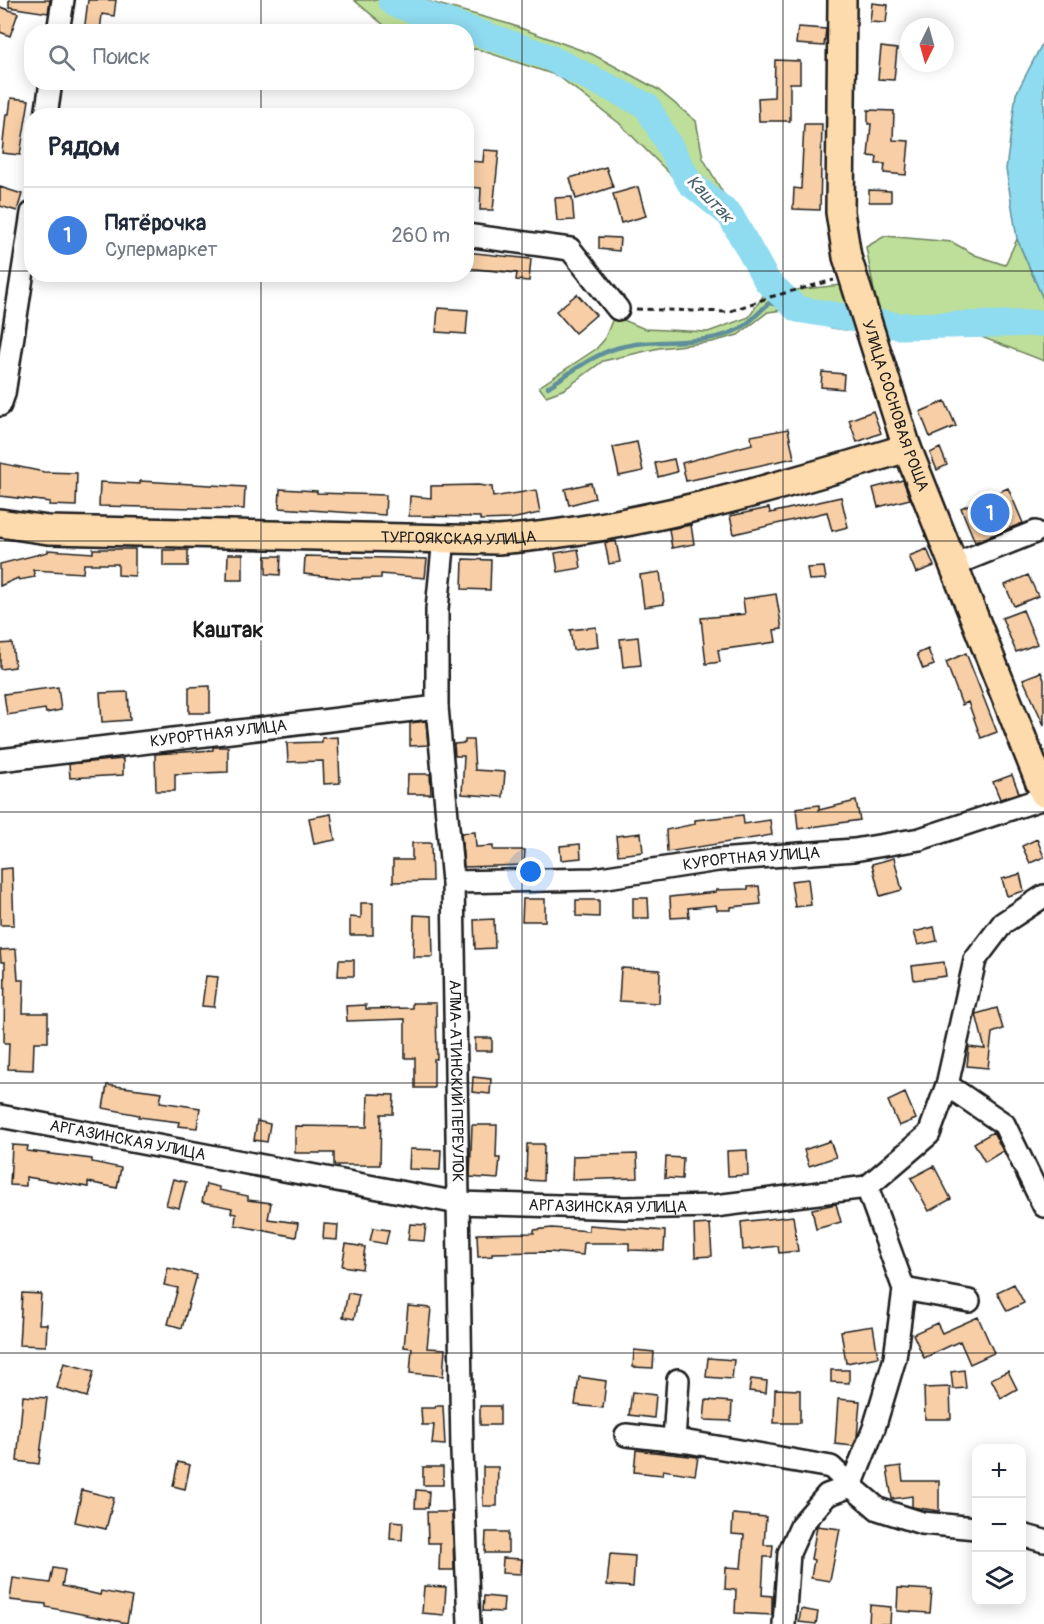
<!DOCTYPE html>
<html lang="ru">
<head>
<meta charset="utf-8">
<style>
	:root { --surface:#fff; --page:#f6f6f7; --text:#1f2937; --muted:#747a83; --line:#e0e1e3; --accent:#0f766e }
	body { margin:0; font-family:Pangolin,sans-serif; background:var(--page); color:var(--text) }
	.controls { position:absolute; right:18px; bottom:18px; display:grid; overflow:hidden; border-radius:12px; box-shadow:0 3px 15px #0003 }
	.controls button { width:54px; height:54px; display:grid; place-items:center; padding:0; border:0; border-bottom:2px solid var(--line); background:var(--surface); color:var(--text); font:30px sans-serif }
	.compass { position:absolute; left:900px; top:18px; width:54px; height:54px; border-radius:50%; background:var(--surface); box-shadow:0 3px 15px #0003; rotate:185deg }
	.you { position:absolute; left:531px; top:872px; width:21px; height:21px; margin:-15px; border:4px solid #fff; border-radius:50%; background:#1a73e8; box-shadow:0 0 0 9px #1a73e833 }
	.badge { display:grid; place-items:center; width:39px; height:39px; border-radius:50%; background:var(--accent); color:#fff; font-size:20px; font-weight:700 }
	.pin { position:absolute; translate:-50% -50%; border:3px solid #fff; box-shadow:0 2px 6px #0006 }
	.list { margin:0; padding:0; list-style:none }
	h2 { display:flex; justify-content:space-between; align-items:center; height:78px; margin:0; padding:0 24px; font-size:26px }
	h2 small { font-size:20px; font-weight:400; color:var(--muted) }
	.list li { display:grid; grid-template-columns:39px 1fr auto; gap:18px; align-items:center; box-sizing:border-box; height:96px; padding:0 24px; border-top:2px solid var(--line) }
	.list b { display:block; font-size:22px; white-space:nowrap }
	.list p { margin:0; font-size:20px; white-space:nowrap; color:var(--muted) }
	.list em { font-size:20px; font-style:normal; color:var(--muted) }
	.icon { flex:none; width:33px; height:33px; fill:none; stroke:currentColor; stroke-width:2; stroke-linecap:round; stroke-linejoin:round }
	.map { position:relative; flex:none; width:1044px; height:1624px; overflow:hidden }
	.search { position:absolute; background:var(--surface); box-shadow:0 3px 15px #0003; left:24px; top:24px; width:450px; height:66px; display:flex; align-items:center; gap:15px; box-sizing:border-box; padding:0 21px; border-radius:24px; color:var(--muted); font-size:22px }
	.panel { position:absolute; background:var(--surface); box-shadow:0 3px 15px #0003; left:24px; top:108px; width:450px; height:174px; border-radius:24px }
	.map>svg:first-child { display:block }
	.green { fill:#bddf99; stroke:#6c7e5a; stroke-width:1.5 }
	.water { fill:#8fdbef; stroke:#618f9b; stroke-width:1.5 }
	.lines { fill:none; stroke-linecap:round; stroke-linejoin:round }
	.stream { stroke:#618f9b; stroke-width:4.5 }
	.river { stroke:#8fdbef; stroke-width:27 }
	.building { fill:#f7cea6; stroke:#1c1c1c; stroke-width:1.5 }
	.minor-casing { stroke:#1c1c1c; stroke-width:26 }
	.major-casing { stroke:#1c1c1c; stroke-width:32 }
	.path { stroke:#1c1c1c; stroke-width:3; stroke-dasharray:6 4.5; stroke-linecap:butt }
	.minor { stroke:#fff; stroke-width:21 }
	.major { stroke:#fedbac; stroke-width:27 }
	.grid { fill:none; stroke:#1c1c1c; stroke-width:1.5; stroke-opacity:0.55 }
	.labels { text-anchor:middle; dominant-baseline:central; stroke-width:6; stroke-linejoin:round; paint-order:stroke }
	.street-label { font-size:16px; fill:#1c1c1c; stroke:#fff }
	.water-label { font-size:18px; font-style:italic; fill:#445f66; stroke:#fff }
	.district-label { font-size:22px; font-weight:bold; fill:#1c1c1c; stroke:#fff }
</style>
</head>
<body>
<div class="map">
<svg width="1044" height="1624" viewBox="0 0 1044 1624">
	<rect width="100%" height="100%" fill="#fff"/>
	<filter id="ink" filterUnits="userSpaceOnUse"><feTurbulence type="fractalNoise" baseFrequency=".0167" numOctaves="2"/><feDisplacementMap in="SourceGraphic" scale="12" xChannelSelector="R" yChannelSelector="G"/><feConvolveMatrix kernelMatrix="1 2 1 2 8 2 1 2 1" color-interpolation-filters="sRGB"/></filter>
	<g filter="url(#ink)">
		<path class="green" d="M 354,0 L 423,0 L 509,24 L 592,54 L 657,89 L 696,121 L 703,158 L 747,235 L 786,291 L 841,285 L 854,331 L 832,328 L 783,310 L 768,312 L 738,335 L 712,342 L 659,348 L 603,361 L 565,389 L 546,396 L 539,387 L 596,349 L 604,340 L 614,316 L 645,329 L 708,332 L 749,317 L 765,293 L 730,232 L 704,203 L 681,185 L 619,123 L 558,76 L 477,49 L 467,50 L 466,32 L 391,31 Z
			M 885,236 L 952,242 L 975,255 L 1005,265 L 1017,239 L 1044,301 L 1044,361 L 958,328 L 894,331 L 880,323 L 866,247 Z"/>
		<path class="water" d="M 1044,40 L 1044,301 L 1017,239 L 1006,169 L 1016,94 Z"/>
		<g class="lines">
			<path class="stream" d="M 548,387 C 570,373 593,355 617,348 C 657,336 703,349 741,328 C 751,322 760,311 769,303 L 797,309"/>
			<path class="river" d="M 391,0 L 395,4 L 546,56 L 647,106 L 690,183 L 730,215 L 767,281 L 797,309 L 899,326 L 1044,323"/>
		</g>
		<path class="building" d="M 9,0 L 50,0 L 48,13 L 9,7 Z
			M 88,0 L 116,0 L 114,16 L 102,14 L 100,32 L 84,32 Z
			M 872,3 L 888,5 L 886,23 L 870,22 Z
			M 0,7 L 18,13 L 10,36 L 0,32 Z
			M 798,27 L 826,29 L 824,46 L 796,44 Z
			M 881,47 L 897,49 L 894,80 L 878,79 Z
			M 775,60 L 800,61 L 800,83 L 790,83 L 790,121 L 759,121 L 758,98 L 774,97 Z
			M 11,98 L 29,100 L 20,155 L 2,153 L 6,114 L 9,114 Z
			M 868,110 L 894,111 L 893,140 L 909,141 L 906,175 L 884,173 L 885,164 L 876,164 L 877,157 L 868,156 L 871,124 L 868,124 Z
			M 804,124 L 822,124 L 820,210 L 793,209 L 794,188 L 801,189 Z
			M 484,150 L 499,151 L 493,210 L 480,210 L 481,188 L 466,187 L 466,161 L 483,162 Z
			M 606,167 L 613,187 L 576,199 L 570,178 Z
			M 0,187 L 22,194 L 17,211 L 0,206 Z
			M 638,187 L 646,216 L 621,223 L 613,194 Z
			M 869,190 L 891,191 L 891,202 L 869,202 Z
			M 572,197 L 574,220 L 557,221 L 555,198 Z
			M 599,237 L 620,238 L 619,251 L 599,249 Z
			M 466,252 L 531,259 L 529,281 L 516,280 L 517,273 L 466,268 Z
			M 577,294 L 596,315 L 575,333 L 556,311 Z
			M 438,308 L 468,310 L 466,334 L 436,332 Z
			M 822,372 L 844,374 L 843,389 L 821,387 Z
			M 945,401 L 956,426 L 930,437 L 920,412 Z
			M 873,411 L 881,433 L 857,442 L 849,420 Z
			M 788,429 L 794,458 L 686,481 L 682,463 L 752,444 L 751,436 Z
			M 637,442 L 643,471 L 619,476 L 613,447 Z
			M 940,448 L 947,465 L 937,470 L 930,453 Z
			M 674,459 L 677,472 L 658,477 L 655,463 Z
			M 0,463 L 44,472 L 77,473 L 76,506 L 49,505 L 50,502 L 0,496 Z
			M 903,480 L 910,499 L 878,507 L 873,488 Z
			M 140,481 L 245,487 L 244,509 L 99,506 L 100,482 L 140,484 Z
			M 591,483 L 595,498 L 569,505 L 565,489 Z
			M 478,485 L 492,487 L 493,497 L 536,490 L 540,513 L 511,519 L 480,520 L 480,517 L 409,516 L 410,496 L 431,498 L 431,486 Z
			M 1008,488 L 1023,523 L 975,542 L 961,508 Z
			M 280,489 L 317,491 L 317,493 L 386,495 L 385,515 L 279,508 Z
			M 841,497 L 848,527 L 832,531 L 827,512 L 734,534 L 730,516 L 769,508 L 770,513 Z
			M 691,525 L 694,544 L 672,548 L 669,529 Z
			M 616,541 L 620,562 L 609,564 L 605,543 Z
			M 93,549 L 135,549 L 135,576 L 118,575 L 118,564 L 84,564 L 83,573 L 33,570 L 35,577 L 19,580 L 18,578 L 0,586 L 0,564 L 48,552 L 48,550 L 93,553 Z
			M 578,549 L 581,568 L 558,572 L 555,553 Z
			M 927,549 L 934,566 L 916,573 L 909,556 Z
			M 163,550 L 188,550 L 188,566 L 163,566 Z
			M 228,554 L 243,554 L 243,580 L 227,580 Z
			M 266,556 L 281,556 L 280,575 L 266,574 Z
			M 305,556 L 427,559 L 425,578 L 381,574 L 381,578 L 350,579 L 304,574 Z
			M 463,559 L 491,560 L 490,590 L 462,589 Z
			M 824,567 L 826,579 L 809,580 L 807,568 Z
			M 660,572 L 664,604 L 644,607 L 640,575 Z
			M 1028,575 L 1038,596 L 1014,606 L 1005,585 Z
			M 776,594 L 782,629 L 774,630 L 776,642 L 718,650 L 720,662 L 706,664 L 701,618 L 745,614 L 743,599 Z
			M 1023,610 L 1037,644 L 1016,652 L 1002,618 Z
			M 596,627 L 598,647 L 573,650 L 570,630 Z
			M 638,637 L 641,665 L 623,667 L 620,639 Z
			M 12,643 L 15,667 L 0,669 L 0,644 Z
			M 928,649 L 934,665 L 923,669 L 917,654 Z
			M 966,653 L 997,732 L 981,738 L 968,702 L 962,705 L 946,662 Z
			M 1041,672 L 1044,680 L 1044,725 L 1023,679 Z
			M 210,686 L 210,713 L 189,713 L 189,687 Z
			M 58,687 L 61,710 L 46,713 L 45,709 L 7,715 L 4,694 Z
			M 128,692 L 130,720 L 102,722 L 100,693 Z
			M 426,721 L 428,745 L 410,746 L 410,723 Z
			M 338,737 L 340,783 L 324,784 L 323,761 L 288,762 L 287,743 L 322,742 L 322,738 Z
			M 465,740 L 473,740 L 475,770 L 505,772 L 503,797 L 462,794 L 464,756 L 455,756 L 454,744 L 465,743 Z
			M 213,747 L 228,747 L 228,772 L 175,774 L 175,791 L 156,791 L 155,754 L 213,750 Z
			M 123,759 L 123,775 L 70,778 L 69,764 Z
			M 408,774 L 430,774 L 431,794 L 407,794 Z
			M 1012,775 L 1019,793 L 1000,799 L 993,782 Z
			M 856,801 L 860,820 L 798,829 L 796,808 L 819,805 L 819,810 Z
			M 331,814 L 335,840 L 314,844 L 309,818 Z
			M 743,815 L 744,824 L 770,820 L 772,835 L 667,852 L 666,830 L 695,824 L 695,820 Z
			M 475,832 L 476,847 L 493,846 L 493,850 L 525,850 L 524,865 L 464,867 L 461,833 Z
			M 641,833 L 643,852 L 618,855 L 616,836 Z
			M 1037,839 L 1044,857 L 1030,863 L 1022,846 Z
			M 412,843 L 431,843 L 432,881 L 393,882 L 393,860 L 412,860 Z
			M 580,844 L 581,858 L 561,860 L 560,846 Z
			M 894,858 L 902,890 L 880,896 L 872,864 Z
			M 12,868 L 14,925 L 0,925 L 0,869 Z
			M 1020,874 L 1024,891 L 1007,896 L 1002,879 Z
			M 808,879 L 811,905 L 795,907 L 791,881 Z
			M 759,886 L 761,904 L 731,907 L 731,910 L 717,910 L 716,905 L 688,908 L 689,917 L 671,918 L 670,897 L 716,892 L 716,890 L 748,889 L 748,887 Z
			M 633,898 L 648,898 L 649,918 L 633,918 Z
			M 523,899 L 545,899 L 545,921 L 522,921 Z
			M 576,900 L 599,900 L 599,917 L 576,916 Z
			M 361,903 L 373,903 L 373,935 L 350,935 L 350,917 L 361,918 Z
			M 414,915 L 432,916 L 433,957 L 413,957 Z
			M 494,919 L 495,948 L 475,949 L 474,920 Z
			M 934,927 L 937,941 L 918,945 L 914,932 Z
			M 16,949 L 18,980 L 24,980 L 23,1013 L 48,1013 L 48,1042 L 34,1042 L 33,1070 L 8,1069 L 9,1043 L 4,1043 L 5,962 L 1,962 L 0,950 Z
			M 339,960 L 354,960 L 354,976 L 338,976 Z
			M 944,962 L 946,976 L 914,980 L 912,966 Z
			M 621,968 L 660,970 L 659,1003 L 619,1001 Z
			M 206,976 L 218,977 L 214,1007 L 202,1006 Z
			M 412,1003 L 436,1003 L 437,1059 L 434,1059 L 434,1088 L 415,1088 L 415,1058 L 405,1058 L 405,1019 L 347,1021 L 346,1006 L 366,1005 L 366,1009 L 412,1008 Z
			M 997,1008 L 1003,1029 L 992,1033 L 988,1068 L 967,1066 L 969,1047 L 985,1049 L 976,1014 Z
			M 475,1038 L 492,1038 L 492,1051 L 475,1051 Z
			M 473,1077 L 491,1079 L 490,1094 L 472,1092 Z
			M 107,1085 L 162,1092 L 160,1102 L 200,1108 L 197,1128 L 178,1126 L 179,1122 L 138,1117 L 139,1115 L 103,1108 Z
			M 905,1093 L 916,1119 L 899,1126 L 888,1101 Z
			M 368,1094 L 394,1095 L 393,1114 L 381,1114 L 380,1165 L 334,1165 L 334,1153 L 295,1153 L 295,1126 L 367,1127 Z
			M 257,1121 L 270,1124 L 267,1142 L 254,1140 Z
			M 472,1125 L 497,1125 L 496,1158 L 500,1158 L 498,1179 L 470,1177 Z
			M 993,1132 L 1003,1151 L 985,1162 L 974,1143 Z
			M 830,1141 L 836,1157 L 809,1166 L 804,1150 Z
			M 527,1144 L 544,1144 L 543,1181 L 526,1180 Z
			M 12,1145 L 28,1146 L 27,1151 L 92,1159 L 92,1162 L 121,1168 L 117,1188 L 88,1182 L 88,1187 L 26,1177 L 26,1186 L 10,1185 Z
			M 410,1149 L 441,1150 L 440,1170 L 409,1169 Z
			M 747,1150 L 748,1175 L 728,1176 L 727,1151 Z
			M 637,1154 L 638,1178 L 572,1180 L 573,1156 Z
			M 666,1157 L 683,1158 L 682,1179 L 665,1178 Z
			M 934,1166 L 951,1199 L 929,1211 L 911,1178 Z
			M 173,1179 L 186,1182 L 179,1208 L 166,1205 Z
			M 206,1184 L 219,1187 L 219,1190 L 248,1196 L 248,1200 L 271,1203 L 268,1219 L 298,1223 L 296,1237 L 235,1225 L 236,1214 L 231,1213 L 232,1208 L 202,1202 Z
			M 836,1204 L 841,1222 L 816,1229 L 812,1209 Z
			M 793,1216 L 798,1251 L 779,1253 L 778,1246 L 743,1250 L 741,1222 Z
			M 324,1224 L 338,1225 L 337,1240 L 323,1239 Z
			M 410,1224 L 426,1225 L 424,1241 L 408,1240 Z
			M 710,1224 L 712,1256 L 695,1257 L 694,1225 Z
			M 589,1225 L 665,1231 L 664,1251 L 629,1250 L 629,1243 L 584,1243 L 583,1255 L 549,1252 L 492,1253 L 492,1256 L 478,1257 L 477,1234 L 534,1233 L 534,1230 L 552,1228 L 589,1231 Z
			M 373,1228 L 389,1230 L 386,1244 L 370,1241 Z
			M 346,1244 L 365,1247 L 362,1269 L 342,1266 Z
			M 168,1268 L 197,1275 L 182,1328 L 168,1324 L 178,1288 L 164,1285 Z
			M 1014,1284 L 1024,1303 L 1007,1311 L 997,1292 Z
			M 22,1293 L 41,1294 L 39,1324 L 47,1324 L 46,1346 L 19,1345 Z
			M 348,1293 L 359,1295 L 354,1319 L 343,1317 Z
			M 408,1306 L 431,1308 L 427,1348 L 445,1349 L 443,1376 L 410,1373 L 412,1348 L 404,1347 Z
			M 978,1317 L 994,1353 L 970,1364 L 960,1341 L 924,1358 L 913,1334 L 937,1323 L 942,1333 Z
			M 873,1326 L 878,1357 L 846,1363 L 841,1331 Z
			M 634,1350 L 654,1352 L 653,1368 L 633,1367 Z
			M 708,1358 L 734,1360 L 732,1379 L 706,1377 Z
			M 64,1363 L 94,1371 L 87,1397 L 57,1388 Z
			M 831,1370 L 849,1370 L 849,1383 L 831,1382 Z
			M 964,1370 L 966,1388 L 953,1389 L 951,1372 Z
			M 1008,1371 L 1017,1389 L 1001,1398 L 991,1379 Z
			M 579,1377 L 606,1381 L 603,1408 L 575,1405 Z
			M 751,1379 L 767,1381 L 766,1393 L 749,1391 Z
			M 950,1387 L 951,1419 L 925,1419 L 924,1388 Z
			M 775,1389 L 800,1390 L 800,1423 L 774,1423 Z
			M 632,1392 L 656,1395 L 654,1418 L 629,1415 Z
			M 23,1396 L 47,1398 L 39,1464 L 17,1461 Z
			M 838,1399 L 860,1401 L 857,1437 L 853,1446 L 835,1444 Z
			M 706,1400 L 732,1402 L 731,1421 L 704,1420 Z
			M 436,1406 L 443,1406 L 445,1445 L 432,1444 L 434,1425 L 422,1425 L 421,1408 L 435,1408 Z
			M 480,1406 L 500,1406 L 500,1425 L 480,1425 Z
			M 636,1450 L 698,1457 L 695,1475 L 663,1470 L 662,1475 L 634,1472 Z
			M 178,1462 L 190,1465 L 185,1489 L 173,1486 Z
			M 901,1466 L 903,1481 L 939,1481 L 939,1511 L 912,1507 L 912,1496 L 892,1499 L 887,1468 Z
			M 423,1467 L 443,1467 L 443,1485 L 423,1485 Z
			M 483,1467 L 498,1467 L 497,1506 L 483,1506 Z
			M 82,1490 L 114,1498 L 106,1529 L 75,1522 Z
			M 416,1490 L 429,1491 L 428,1508 L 415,1508 Z
			M 427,1512 L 452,1512 L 454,1570 L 439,1570 L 440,1543 L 428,1543 Z
			M 733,1514 L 766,1517 L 764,1545 L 773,1545 L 772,1557 L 764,1557 L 762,1595 L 772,1596 L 772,1615 L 735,1613 L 736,1590 L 725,1589 L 726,1567 L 741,1568 L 744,1535 L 732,1534 Z
			M 391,1521 L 403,1522 L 402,1540 L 390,1539 Z
			M 817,1526 L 840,1529 L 830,1581 L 811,1578 L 814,1560 L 811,1559 Z
			M 486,1532 L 508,1532 L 508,1553 L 485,1553 Z
			M 610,1554 L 635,1556 L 633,1587 L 607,1585 Z
			M 503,1558 L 522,1559 L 521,1574 L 502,1573 Z
			M 53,1568 L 65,1570 L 62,1586 L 100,1595 L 101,1591 L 132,1597 L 127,1623 L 46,1607 L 46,1604 L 10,1600 L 13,1578 L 50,1583 Z
			M 424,1586 L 446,1587 L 444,1615 L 422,1613 Z
			M 898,1588 L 932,1590 L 930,1613 L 897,1611 Z
			M 484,1596 L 504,1598 L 503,1612 L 483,1611 Z
			M 870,1605 L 891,1607 L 890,1624 L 869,1624 Z
			M 801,1609 L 818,1612 L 816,1624 L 799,1622 Z"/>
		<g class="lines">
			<defs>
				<g id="minor">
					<path d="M 58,32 L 63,0"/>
					<path d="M 46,116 L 51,82"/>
					<path d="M 466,235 L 570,249 L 618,309"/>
					<path d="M 0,405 L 4,394 L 32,213"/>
					<path id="s1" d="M 444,538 L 437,609 L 437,707 L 453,882 L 462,1452 L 469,1624"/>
					<path d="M 953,565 L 1035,532"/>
					<path id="s2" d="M 0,760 L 437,707"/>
					<path id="s3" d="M 453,882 L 594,879 L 718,860 L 854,850 L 920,839 L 1044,798"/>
					<path d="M 947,1085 L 1004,1124 L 1044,1206"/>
					<path id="s4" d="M 0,1116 L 458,1203 L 625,1208 L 715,1206 L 867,1187 L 929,1134 L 947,1085 L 975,960 L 1003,923 L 1044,896"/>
					<path d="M 867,1187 L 904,1289 L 895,1358 L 874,1428 L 851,1486 L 878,1509 L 922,1523 L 976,1528"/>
					<path d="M 904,1289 L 969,1301"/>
					<path d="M 626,1435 L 688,1442 L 831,1467 L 851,1486 L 827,1495 L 802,1524 L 789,1553 L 784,1624"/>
					<path d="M 674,1440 L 678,1380"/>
					<path d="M 1022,1535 L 1044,1541"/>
				</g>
				<g id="major">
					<path id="s5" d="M 842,0 L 840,212 L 847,257 L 907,448 L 1044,793"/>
					<path id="s6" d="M 0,523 L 48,530 L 498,540 C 637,529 774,488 907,448"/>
				</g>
			</defs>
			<use href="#minor" class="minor-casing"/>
			<use href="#major" class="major-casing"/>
			<path class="path" d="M 636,309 L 728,312 L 770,297 L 834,280"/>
			<use href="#minor" class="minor"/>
			<use href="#major" class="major"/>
		</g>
	</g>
	<path class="grid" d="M 261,0 L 261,32M 522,0 L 522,1624M 783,0 L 783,1624M 261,82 L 261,116M 0,271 L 32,271M 466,271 L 1044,271M 261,274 L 261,1624M 0,541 L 1044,541M 0,812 L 1044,812M 0,1083 L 1044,1083M 0,1353 L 1044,1353"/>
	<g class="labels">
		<g class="street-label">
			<text stroke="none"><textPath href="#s5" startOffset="414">УЛИЦА СОСНОВАЯ РОЩА</textPath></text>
			<text stroke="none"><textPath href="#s6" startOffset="459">ТУРГОЯКСКАЯ УЛИЦА</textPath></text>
			<text stroke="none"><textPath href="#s2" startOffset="220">КУРОРТНАЯ УЛИЦА</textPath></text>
			<text stroke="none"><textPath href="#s3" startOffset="300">КУРОРТНАЯ УЛИЦА</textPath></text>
			<text stroke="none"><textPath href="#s1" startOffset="544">АЛМА-АТИНСКИЙ ПЕРЕУЛОК</textPath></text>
			<text stroke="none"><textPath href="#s4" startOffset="130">АРГАЗИНСКАЯ УЛИЦА</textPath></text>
			<text stroke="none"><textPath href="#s4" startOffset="616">АРГАЗИНСКАЯ УЛИЦА</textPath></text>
		</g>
		<g class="water-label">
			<text transform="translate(710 199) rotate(46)">Каштак</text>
		</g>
		<g class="district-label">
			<text x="228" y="630">Каштак</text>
		</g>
	</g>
</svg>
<div class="controls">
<button>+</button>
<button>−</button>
<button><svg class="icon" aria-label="layers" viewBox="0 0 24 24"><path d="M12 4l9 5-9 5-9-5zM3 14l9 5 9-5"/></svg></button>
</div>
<svg class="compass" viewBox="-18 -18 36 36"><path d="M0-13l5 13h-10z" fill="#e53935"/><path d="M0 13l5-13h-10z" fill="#747a83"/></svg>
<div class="you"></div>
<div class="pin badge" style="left:990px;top:513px;background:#3f7fe0">1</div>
<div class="search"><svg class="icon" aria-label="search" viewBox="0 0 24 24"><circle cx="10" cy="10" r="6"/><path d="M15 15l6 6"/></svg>Поиск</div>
<section class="panel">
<h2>Рядом<small></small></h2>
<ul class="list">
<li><span class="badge" style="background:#3f7fe0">1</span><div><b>Пятёрочка</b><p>Супермаркет</p></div><em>260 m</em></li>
</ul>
</section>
</div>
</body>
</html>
